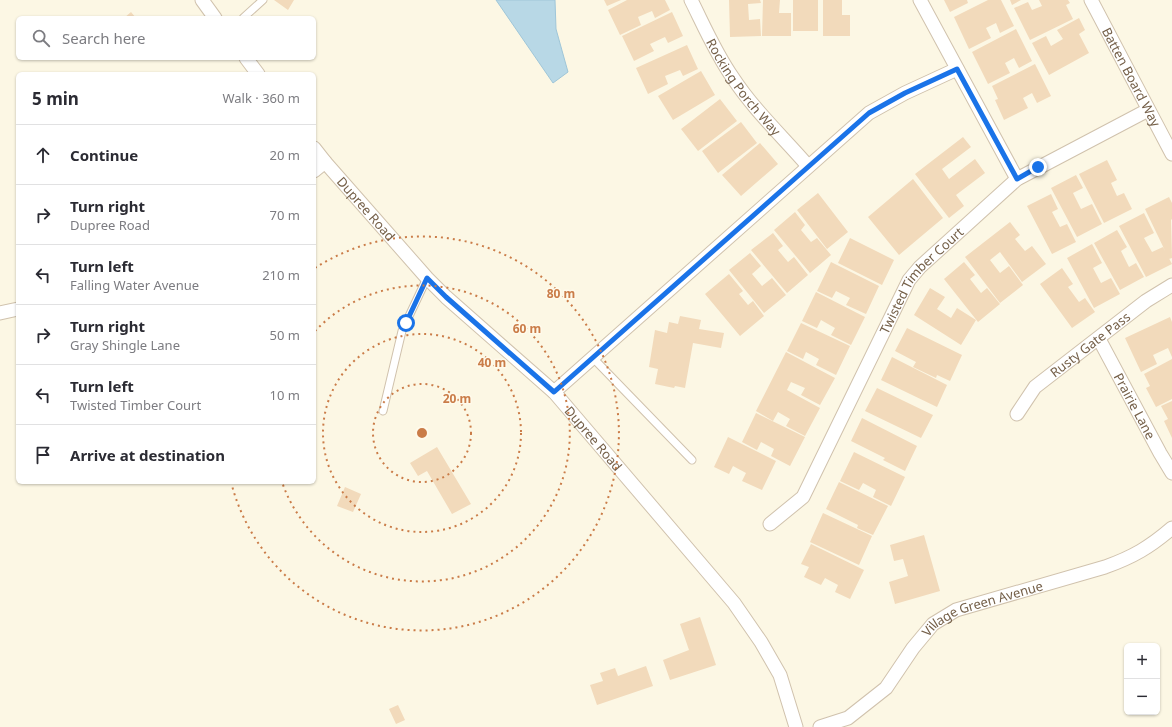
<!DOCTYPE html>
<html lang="en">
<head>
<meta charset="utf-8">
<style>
	:root { --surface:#fff; --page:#f2f2f3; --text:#2b2b33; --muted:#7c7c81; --line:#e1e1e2 }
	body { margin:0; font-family:"Noto Sans",sans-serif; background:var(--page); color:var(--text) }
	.controls { position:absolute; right:12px; bottom:12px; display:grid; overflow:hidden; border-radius:6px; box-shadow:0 1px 3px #0004 }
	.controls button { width:36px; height:36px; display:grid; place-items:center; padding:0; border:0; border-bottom:1px solid var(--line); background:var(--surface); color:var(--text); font:20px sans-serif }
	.stop { position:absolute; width:12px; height:12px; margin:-9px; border:3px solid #1a73e8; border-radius:50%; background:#fff }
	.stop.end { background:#1a73e8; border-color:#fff; box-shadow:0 1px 4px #0008 }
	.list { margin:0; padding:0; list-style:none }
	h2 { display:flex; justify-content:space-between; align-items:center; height:52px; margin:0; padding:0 16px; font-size:17px }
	h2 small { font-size:13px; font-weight:400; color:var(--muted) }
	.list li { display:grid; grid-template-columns:26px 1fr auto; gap:12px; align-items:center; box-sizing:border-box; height:60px; padding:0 16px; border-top:1px solid var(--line) }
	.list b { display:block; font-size:15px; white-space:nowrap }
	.list p { margin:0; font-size:13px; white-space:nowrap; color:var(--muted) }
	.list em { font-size:13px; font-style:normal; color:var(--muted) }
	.icon { flex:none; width:22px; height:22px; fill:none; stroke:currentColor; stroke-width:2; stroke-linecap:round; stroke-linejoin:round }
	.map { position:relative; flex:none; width:1172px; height:727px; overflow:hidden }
	.search { position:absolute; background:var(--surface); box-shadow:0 1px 3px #0004; left:16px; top:16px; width:300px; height:44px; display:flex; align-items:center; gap:10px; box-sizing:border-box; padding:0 14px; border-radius:6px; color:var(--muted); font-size:15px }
	.panel { position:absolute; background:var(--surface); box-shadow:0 1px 3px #0004; left:16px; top:72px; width:300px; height:412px; border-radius:6px }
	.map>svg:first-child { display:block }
	.water { fill:#b8d8e6; stroke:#9fc6d8 }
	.building { fill:#f2dabb }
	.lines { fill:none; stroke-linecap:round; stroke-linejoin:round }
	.service-casing { stroke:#d0c2ad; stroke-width:9 }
	.minor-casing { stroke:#d0c2ad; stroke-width:15 }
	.service { stroke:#fff; stroke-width:7 }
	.minor { stroke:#fff; stroke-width:13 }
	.route { stroke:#1a73e8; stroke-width:5 }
	.ring { fill:none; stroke:#ca7c48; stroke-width:2; stroke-dasharray:2 4 }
	.labels { text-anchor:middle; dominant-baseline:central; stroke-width:3; stroke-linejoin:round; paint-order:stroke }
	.street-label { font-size:13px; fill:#756049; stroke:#fffaeb }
	.centre { fill:#ca7c48; stroke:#fffaeb; stroke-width:2 }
	.ring-label { font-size:12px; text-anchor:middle; font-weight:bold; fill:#ca7c48; stroke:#fffaeb; stroke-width:3; stroke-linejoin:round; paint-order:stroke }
</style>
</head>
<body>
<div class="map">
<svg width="1172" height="727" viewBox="0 0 1172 727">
	<rect width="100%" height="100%" fill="#fcf7e4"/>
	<path class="water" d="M 496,0 L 555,0 L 556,29 L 568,72 L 553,83 Z"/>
	<path class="building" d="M 274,0 L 294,0 L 288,10 Z
		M 604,0 L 621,0 L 607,6 Z
		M 627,0 L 665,0 L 670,10 L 655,18 L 652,11 L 638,17 L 641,25 L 620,35 L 608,10 Z
		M 729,0 L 760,0 L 761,3 L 748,4 L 749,20 L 760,19 L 761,36 L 730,37 Z
		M 763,0 L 780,0 L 779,13 L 791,13 L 791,36 L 762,36 Z
		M 793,0 L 818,0 L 818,31 L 793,31 Z
		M 823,0 L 842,0 L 842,15 L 850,15 L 850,36 L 823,36 Z
		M 944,0 L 967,0 L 968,3 L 950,12 Z
		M 988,0 L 1001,0 L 1014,26 L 1000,33 L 996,23 L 986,28 L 991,38 L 969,49 L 954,17 Z
		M 1010,0 L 1021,0 L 1012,5 Z
		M 1039,0 L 1068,0 L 1070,3 L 1066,5 L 1073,19 L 1030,40 L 1014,8 L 1028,2 L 1032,10 L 1042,6 Z
		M 131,12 L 136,18 L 124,18 Z
		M 672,12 L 683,36 L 668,43 L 665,37 L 650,44 L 654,51 L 634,61 L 622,36 Z
		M 1079,18 L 1085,30 L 1079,34 L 1089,53 L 1049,75 L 1032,43 L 1046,36 L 1051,46 L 1063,39 L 1057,30 Z
		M 1016,29 L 1032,61 L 1019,68 L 1014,58 L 1005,63 L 1010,73 L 988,84 L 972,52 Z
		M 687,45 L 698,69 L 683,76 L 680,70 L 665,76 L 668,84 L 648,94 L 636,68 Z
		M 1035,64 L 1051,96 L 1037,103 L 1032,93 L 1023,98 L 1028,108 L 1004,120 L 995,100 L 998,99 L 992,86 Z
		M 701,71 L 715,95 L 673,120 L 658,96 Z
		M 720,99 L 737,121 L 698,151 L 681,129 Z
		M 741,122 L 757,143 L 718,173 L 702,151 Z
		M 963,137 L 971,147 L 942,169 L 949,179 L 975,159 L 985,173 L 956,195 L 964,206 L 949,218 L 915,174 Z
		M 760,143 L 778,164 L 741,196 L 722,175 Z
		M 1107,160 L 1117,180 L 1111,183 L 1117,196 L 1124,193 L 1132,209 L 1104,223 L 1079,174 Z
		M 1076,175 L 1083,188 L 1073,193 L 1081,209 L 1092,204 L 1102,224 L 1077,237 L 1051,188 Z
		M 913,179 L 943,218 L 899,255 L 868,217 Z
		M 818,193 L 848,232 L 827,249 L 797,210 Z
		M 1051,194 L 1058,209 L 1052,212 L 1060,227 L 1067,224 L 1076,242 L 1052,254 L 1027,206 Z
		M 1169,197 L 1172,203 L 1172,219 L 1171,220 L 1172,258 L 1169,259 L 1145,209 Z
		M 795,212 L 805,225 L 801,230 L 811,242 L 817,238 L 831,255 L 810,273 L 774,230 Z
		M 1144,213 L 1154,233 L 1144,238 L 1152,252 L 1163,247 L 1172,264 L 1146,277 L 1119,226 Z
		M 1010,222 L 1020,235 L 1015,239 L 1025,251 L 1032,246 L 1046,264 L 1022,282 L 1000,252 L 990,260 L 1000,273 L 1009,266 L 1023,285 L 1000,303 L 965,257 Z
		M 1117,230 L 1127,247 L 1121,251 L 1129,267 L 1136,263 L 1144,277 L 1120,290 L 1094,243 Z
		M 773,233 L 783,246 L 778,250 L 788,262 L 794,257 L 808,275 L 787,293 L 751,250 Z
		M 850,238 L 894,260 L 882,285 L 838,263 Z
		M 1092,244 L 1102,263 L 1093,268 L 1101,283 L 1111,278 L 1120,294 L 1094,308 L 1067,258 Z
		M 750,253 L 761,266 L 752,274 L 762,286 L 772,278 L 786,295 L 764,313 L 729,270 Z
		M 831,262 L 879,286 L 866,314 L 846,305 L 850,298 L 836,291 L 832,298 L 817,291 Z
		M 964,262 L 975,275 L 970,279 L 981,293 L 987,288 L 1000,304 L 978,322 L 944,279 Z
		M 1062,268 L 1073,284 L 1068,287 L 1079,302 L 1085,298 L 1095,312 L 1072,328 L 1040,284 Z
		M 729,274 L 743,291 L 739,294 L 748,305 L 753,301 L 764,316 L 740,336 L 705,294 Z
		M 930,288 L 945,297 L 937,309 L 951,318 L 957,308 L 976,320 L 961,345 L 914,315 Z
		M 816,292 L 865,317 L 851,345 L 831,335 L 835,328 L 821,320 L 817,328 L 802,321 Z
		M 680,316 L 701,320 L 699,329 L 724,333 L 721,348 L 693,343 L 685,388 L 675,386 L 674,388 L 655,384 L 658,369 L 649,367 L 655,330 L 667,333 L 669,322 L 678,324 Z
		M 1170,317 L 1172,322 L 1172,357 L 1168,348 L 1153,355 L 1157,364 L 1141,372 L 1125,338 Z
		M 801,323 L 850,346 L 836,375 L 816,365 L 819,359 L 806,352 L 803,359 L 787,351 Z
		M 907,328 L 962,355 L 950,381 L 937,375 L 936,378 L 913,367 L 916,362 L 895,351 Z
		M 786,352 L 835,378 L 820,405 L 801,395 L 805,388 L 791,382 L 787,390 L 820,408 L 805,436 L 786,426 L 790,419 L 778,412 L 773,421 L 756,411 Z
		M 892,357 L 947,385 L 937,407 L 881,380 Z
		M 1172,359 L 1172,399 L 1156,407 L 1146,388 L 1150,386 L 1144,374 Z
		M 877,388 L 933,415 L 921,438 L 865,411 Z
		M 1172,401 L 1172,438 L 1164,421 L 1168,419 L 1161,406 Z
		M 756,413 L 805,437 L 790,466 L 771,456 L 774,449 L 761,442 L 757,450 L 742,442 Z
		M 862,418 L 917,446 L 905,471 L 883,460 L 885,458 L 851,441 Z
		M 728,437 L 776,461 L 762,490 L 742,481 L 746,473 L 733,466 L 729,474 L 714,467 Z
		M 437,447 L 471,504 L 452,514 L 427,471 L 418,476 L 410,463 Z
		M 854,452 L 905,477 L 891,506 L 873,497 L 876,490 L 863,483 L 859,490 L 840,481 Z
		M 839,482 L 888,506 L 873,535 L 857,528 L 858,525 L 826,509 Z
		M 345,487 L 361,494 L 353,512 L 337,506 Z
		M 823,513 L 872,536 L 859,565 L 810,542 Z
		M 924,535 L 940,591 L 895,604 L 889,582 L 908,576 L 903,559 L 894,561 L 890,545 Z
		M 811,544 L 864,570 L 850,599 L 835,592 L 838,585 L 825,578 L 821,585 L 804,577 L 809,567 L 801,564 Z
		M 700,617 L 716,665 L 670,680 L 663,660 L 689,650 L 680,624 Z
		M 646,666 L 653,686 L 597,705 L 590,685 L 603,681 L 600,673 L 615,668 L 618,676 Z
		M 398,705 L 405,720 L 396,724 L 389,709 Z"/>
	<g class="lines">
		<defs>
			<path id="service" d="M 243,18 L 263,0
				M 593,358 L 692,460
				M 383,411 L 402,331 L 427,278"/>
			<g id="minor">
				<path d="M 202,0 L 215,18"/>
				<path id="s1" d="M 691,0 C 704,26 716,54 733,78 C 754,110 783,137 808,166"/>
				<path d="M 920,0 L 1017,179"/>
				<path id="s2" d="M 1091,0 L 1172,154"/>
				<path d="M 246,58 L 258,74"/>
				<path id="s3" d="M 314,148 L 325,162 L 427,278 L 446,297 L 554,392 L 734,603 L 761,642 L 780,675 L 796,727"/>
				<path d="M 314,171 L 325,162"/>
				<path d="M 0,313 L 18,309"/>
				<path id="s4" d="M 1099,339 L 1160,453 L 1172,473"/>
				<path d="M 554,392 L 869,113 L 905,93 L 957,69"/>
				<path id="s5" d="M 1017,414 L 1035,387 L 1146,301 L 1172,285"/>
				<path id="s6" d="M 770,524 L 803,497 L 909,280 L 920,267 L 1017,179 L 1148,110"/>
				<path id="s7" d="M 820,727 L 848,718 L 886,688 L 913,648 L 933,624 L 956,610 L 1105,567 C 1133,557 1150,547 1172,528"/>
			</g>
		</defs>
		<use href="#service" class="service-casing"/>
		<use href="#minor" class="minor-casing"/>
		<use href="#service" class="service"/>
		<use href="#minor" class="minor"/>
	</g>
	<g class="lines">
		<path class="route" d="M 406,323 L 427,278 L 446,297 L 554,392 L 869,113 L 905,93 L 957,69 L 1017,179 L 1038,167"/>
	</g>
	<g class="ring">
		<circle cx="422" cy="433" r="49"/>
		<circle cx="422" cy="433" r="99"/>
		<path d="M315 331A148 148 0 1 1 282 482"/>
		<path d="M315 268A197 197 0 1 1 231 482"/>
	</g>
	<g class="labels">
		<g class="street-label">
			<text stroke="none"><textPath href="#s2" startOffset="87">Batten Board Way</textPath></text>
			<text stroke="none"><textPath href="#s1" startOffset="102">Rocking Porch Way</textPath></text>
			<text stroke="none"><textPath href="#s3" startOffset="80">Dupree Road</textPath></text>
			<text stroke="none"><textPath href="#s6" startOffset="291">Twisted Timber Court</textPath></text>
			<text stroke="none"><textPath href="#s5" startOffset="102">Rusty Gate Pass</textPath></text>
			<text stroke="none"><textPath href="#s4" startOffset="76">Prairie Lane</textPath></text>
			<text stroke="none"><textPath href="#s3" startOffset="404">Dupree Road</textPath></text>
			<text stroke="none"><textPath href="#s7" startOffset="209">Village Green Avenue</textPath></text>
		</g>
	</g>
	<circle cx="422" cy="433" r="6" class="centre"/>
	<g class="ring-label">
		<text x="561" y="298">80 m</text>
		<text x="527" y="333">60 m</text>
		<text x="492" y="367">40 m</text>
		<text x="457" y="403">20 m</text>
	</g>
</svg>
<div class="controls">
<button>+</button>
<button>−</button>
</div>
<div class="stop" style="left:406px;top:323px"></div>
<div class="stop end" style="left:1038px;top:167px"></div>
<div class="search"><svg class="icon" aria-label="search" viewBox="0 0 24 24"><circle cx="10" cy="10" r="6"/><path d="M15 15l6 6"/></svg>Search here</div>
<section class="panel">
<h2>5 min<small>Walk · 360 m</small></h2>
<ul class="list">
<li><svg class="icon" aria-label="ahead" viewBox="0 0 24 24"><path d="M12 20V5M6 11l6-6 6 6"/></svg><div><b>Continue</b></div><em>20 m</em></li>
<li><svg class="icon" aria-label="right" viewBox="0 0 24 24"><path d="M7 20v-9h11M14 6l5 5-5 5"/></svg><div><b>Turn right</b><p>Dupree Road</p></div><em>70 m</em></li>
<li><svg class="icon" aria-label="left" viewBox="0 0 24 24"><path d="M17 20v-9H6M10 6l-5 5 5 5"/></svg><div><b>Turn left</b><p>Falling Water Avenue</p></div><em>210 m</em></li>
<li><svg class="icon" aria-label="right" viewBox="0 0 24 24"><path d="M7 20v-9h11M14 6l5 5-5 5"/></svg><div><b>Turn right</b><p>Gray Shingle Lane</p></div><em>50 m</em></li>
<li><svg class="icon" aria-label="left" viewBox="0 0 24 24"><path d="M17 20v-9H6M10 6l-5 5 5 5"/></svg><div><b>Turn left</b><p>Twisted Timber Court</p></div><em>10 m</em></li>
<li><svg class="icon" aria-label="arrive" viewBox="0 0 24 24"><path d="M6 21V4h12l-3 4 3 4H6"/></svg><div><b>Arrive at destination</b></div></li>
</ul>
</section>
</div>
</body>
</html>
